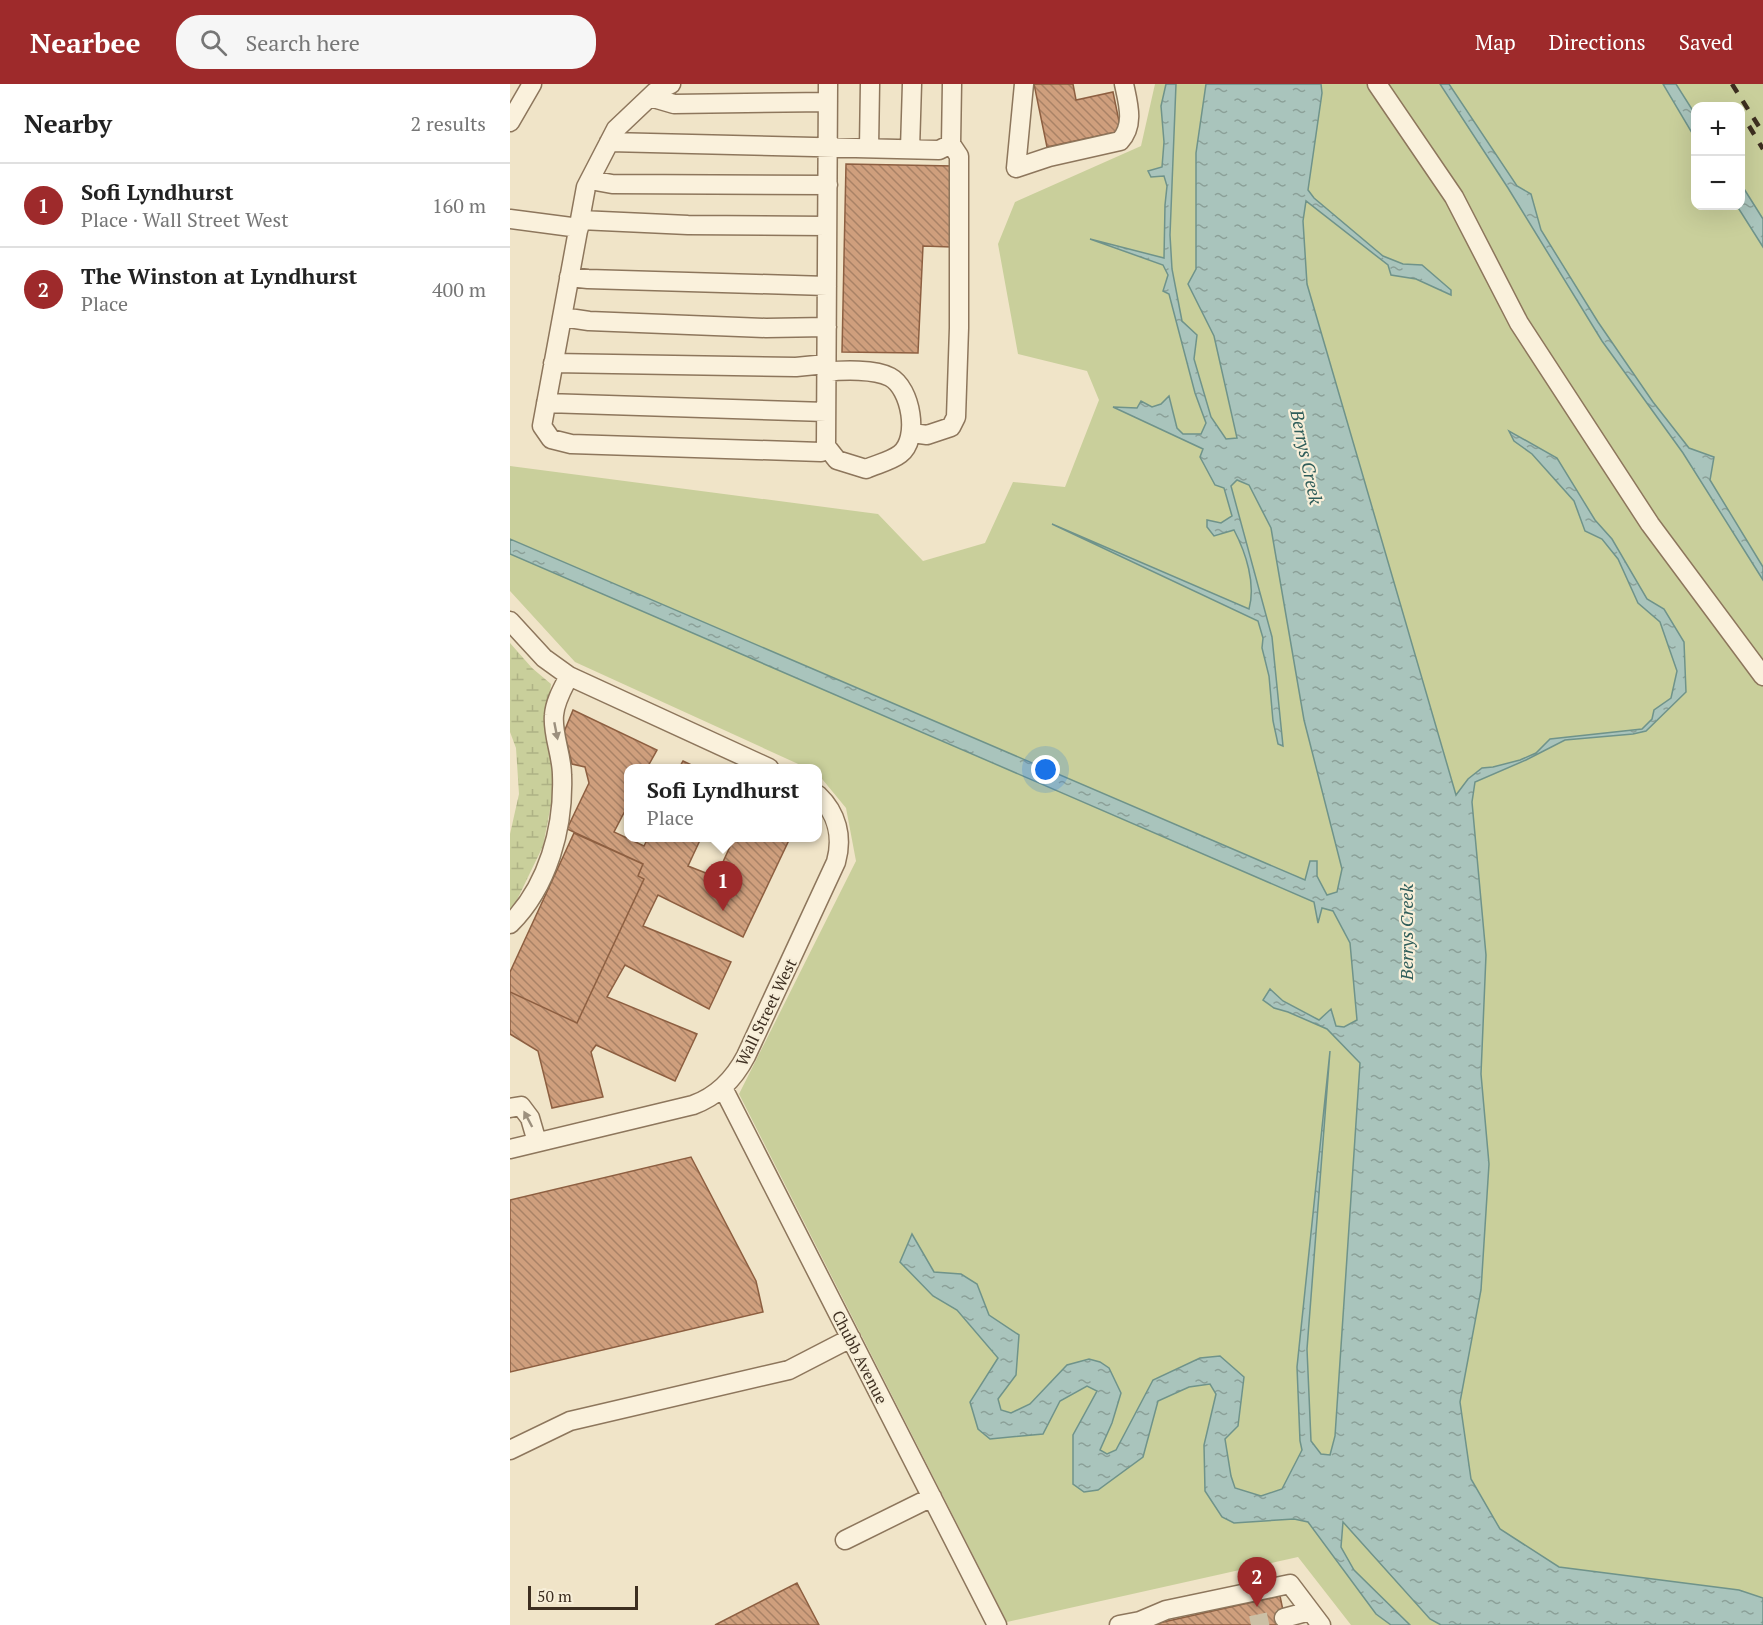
<!DOCTYPE html>
<html lang="en">
<head>
<meta charset="utf-8">
<style>
	:root { --surface:#fff; --page:#f6f6f6; --text:#222; --muted:#767676; --line:#e0e0e0; --accent:#9e2a2b }
	body { margin:0; font-family:"PT Serif",serif; background:var(--page); color:var(--text) }
	.controls { position:absolute; right:18px; top:18px; display:grid; overflow:hidden; border-radius:12px; box-shadow:0 6px 24px #0002 }
	.controls button { width:54px; height:54px; display:grid; place-items:center; padding:0; border:0; border-bottom:2px solid var(--line); background:var(--surface); color:var(--text); font:30px sans-serif }
	.scale { position:absolute; left:18px; bottom:15px; width:110px; box-sizing:border-box; padding-left:6px; border:3px solid #3d2e20; border-top:0; font-size:16px; line-height:21px; white-space:nowrap; color:#3d2e20; -webkit-text-stroke:4px #f7eed8; paint-order:stroke }
	.you { position:absolute; left:536px; top:686px; width:21px; height:21px; margin:-15px; border:4px solid #fff; border-radius:50%; background:#1a73e8; box-shadow:0 0 0 9px #1a73e833 }
	.badge { display:grid; place-items:center; width:39px; height:39px; border-radius:50%; background:var(--accent); color:#fff; font-size:20px; font-weight:700 }
	.pin { position:absolute; translate:-50% -50px; filter:drop-shadow(0 2px 3px #0008) }
	.pin::after { content:''; position:absolute; top:32px; width:21px; height:18px; background:inherit; clip-path:polygon(0 0,100% 0,50% 100%) }
	.popup { position:absolute; left:114px; top:680px; width:198px; height:78px; box-sizing:border-box; display:grid; place-content:center; border-radius:12px; background:var(--surface); filter:drop-shadow(0 2px 4px #0005); font-size:20px; white-space:nowrap; color:var(--muted) }
	.popup b { font-size:22px; color:var(--text) }
	.popup::after { content:''; position:absolute; left:50%; top:100%; margin-left:-12px; border:12px solid transparent; border-top-color:var(--surface) }
	.list { margin:0; padding:0; list-style:none }
	h2 { display:flex; justify-content:space-between; align-items:center; height:78px; margin:0; padding:0 24px; font-size:26px }
	h2 small { font-size:20px; font-weight:400; color:var(--muted) }
	.list li { display:grid; grid-template-columns:39px 1fr auto; gap:18px; align-items:center; box-sizing:border-box; height:84px; padding:0 24px; border-top:2px solid var(--line) }
	.list b { display:block; font-size:22px; white-space:nowrap }
	.list p { margin:0; font-size:20px; white-space:nowrap; color:var(--muted) }
	.list em { font-size:20px; font-style:normal; color:var(--muted) }
	.icon { flex:none; width:33px; height:33px; fill:none; stroke:currentColor; stroke-width:2; stroke-linecap:round; stroke-linejoin:round }
	.map { position:relative; flex:none; width:1253px; height:1541px; overflow:hidden }
	header { display:flex; align-items:center; gap:36px; box-sizing:border-box; height:84px; padding:0 30px; background:var(--accent); color:#fff }
	header strong { font-size:28px }
	nav { display:flex; gap:33px; margin-inline-start:auto; font-size:21px }
	.search { width:420px; height:54px; background:var(--page); display:flex; align-items:center; gap:15px; box-sizing:border-box; padding:0 21px; border-radius:24px; color:var(--muted); font-size:22px }
	main { display:flex }
	aside { flex:1; background:var(--surface) }
	.map>svg:first-child { display:block }
	.wetland { fill:url(#wetland-marsh) }
	.park { fill:#c9cf9b; fill-rule:evenodd }
	.water { fill:url(#water-ripples); stroke:#6f938a; stroke-width:1.5 }
	.building { fill:url(#building-back-hatch); stroke:#8d5f41; stroke-width:1.5 }
	.lines { fill:none; stroke-linecap:round; stroke-linejoin:round }
	.minor-tunnel { stroke:#ccc0a6; stroke-width:18; stroke-dasharray:18 9; stroke-linecap:butt }
	.minor-casing { stroke:#8d765c; stroke-width:21 }
	.minor { stroke:#faf1dc; stroke-width:18 }
	.rail { stroke:#3d2e20; stroke-width:4.5; stroke-dasharray:10 10; stroke-linecap:butt }
	.oneway { fill:#9c907e }
	.labels { text-anchor:middle; dominant-baseline:central; stroke-width:4.5; stroke-linejoin:round; paint-order:stroke }
	.street-label { font-size:16px; fill:#3d2e20; stroke:#f7eed8 }
	.water-label { font-size:18px; font-style:italic; fill:#2f5d5a; stroke:#f7eed8 }
</style>
</head>
<body>
<header>
<strong>Nearbee</strong>
<div class="search"><svg class="icon" aria-label="search" viewBox="0 0 24 24"><circle cx="10" cy="10" r="6"/><path d="M15 15l6 6"/></svg>Search here</div>
<nav><a>Map</a><a>Directions</a><a>Saved</a></nav>
</header>
<main>
<aside>
<h2>Nearby<small>2 results</small></h2>
<ul class="list">
<li><span class="badge">1</span><div><b>Sofi Lyndhurst</b><p>Place · Wall Street West</p></div><em>160 m</em></li>
<li><span class="badge">2</span><div><b>The Winston at Lyndhurst</b><p>Place</p></div><em>400 m</em></li>
</ul>
</aside>
<div class="map">
<svg width="1253" height="1541" viewBox="0 0 1253 1541">
	<defs>
		<pattern id="wetland-marsh" width="20" height="14" patternUnits="userSpaceOnUse" patternTransform="scale(1.5)"><rect width="20" height="14" fill="#c9cf9b"/><path d="M1 5h8M5 5V1M11 12h8M15 12V8" fill="none" stroke="#aeb285"/></pattern>
		<pattern id="water-ripples" width="26" height="14" patternUnits="userSpaceOnUse" patternTransform="scale(1.5)"><rect width="26" height="14" fill="#a9c4bc"/><path d="M2 4q2-2 4 0t4 0M15 11q2-2 4 0t4 0" fill="none" stroke="#8ba098"/></pattern>
		<pattern id="building-back-hatch" width="6" height="6" patternUnits="userSpaceOnUse" patternTransform="scale(1.5)"><rect width="6" height="6" fill="#cf9f7d"/><path d="M-1 5l2 2M0 0l6 6M5-1l2 2" fill="none" stroke="#a98266"/></pattern>
	</defs>
	<rect width="100%" height="100%" fill="#f0e4c8"/>
	<path class="wetland" d="M 0,559 L 22,584 L 41,600 L 37,636 L 42,674 L 42,715 L 33,762 L 5,820 L 0,825 L 0,750 L 9,710 L 6,664 L 0,648 Z"/>
	<path class="park" d="M 645,0 L 1253,0 L 1253,1541 L 841,1541 L 788,1473 L 497,1538 L 229,1010 L 346,777 L 336,724 L 308,690 L 308,684 L 297,684 L 65,578 L 0,507 L 0,382 L 368,430 L 413,477 L 475,459 L 503,398 L 555,403 L 589,316 L 577,287 L 508,270 L 488,160 L 505,118 L 631,62 ZM 1186,22 L 1230,22 L 1230,122 L 1186,122 Z"/>
	<path class="water" d="M 656,0 L 666,0 L 660,151 L 662,185 L 672,237 L 687,251 L 684,275 L 701,333 L 716,355 L 727,354 L 704,252 L 678,200 L 686,185 L 686,69 L 696,0 L 811,0 L 812,9 L 798,106 L 804,114 L 873,172 L 893,180 L 912,181 L 941,206 L 941,211 L 906,195 L 881,191 L 878,181 L 796,117 L 793,137 L 797,200 L 946,711 L 958,695 L 972,684 L 983,683 L 1010,676 L 1026,669 L 1040,655 L 1132,645 L 1142,635 L 1144,626 L 1161,614 L 1167,587 L 1150,538 L 1128,519 L 1108,475 L 1092,455 L 1075,447 L 1064,417 L 1022,370 L 1004,357 L 999,347 L 1047,374 L 1085,436 L 1102,455 L 1137,515 L 1154,525 L 1174,558 L 1176,608 L 1136,647 L 1123,650 L 1055,656 L 1016,676 L 965,698 L 962,718 L 976,871 L 971,990 L 979,1080 L 971,1206 L 950,1318 L 961,1395 L 990,1445 L 1049,1483 L 1229,1506 L 1253,1514 L 1253,1541 L 931,1541 L 920,1535 L 833,1438 L 831,1463 L 844,1486 L 900,1541 L 881,1541 L 866,1530 L 798,1438 L 784,1435 L 724,1439 L 712,1433 L 695,1407 L 694,1361 L 706,1310 L 700,1300 L 679,1303 L 648,1317 L 633,1373 L 588,1406 L 574,1408 L 563,1400 L 563,1351 L 587,1307 L 577,1302 L 550,1317 L 533,1350 L 480,1355 L 468,1345 L 460,1318 L 488,1274 L 447,1226 L 423,1212 L 390,1178 L 402,1150 L 424,1188 L 451,1190 L 467,1200 L 479,1231 L 509,1251 L 506,1291 L 488,1315 L 491,1326 L 501,1329 L 520,1320 L 557,1281 L 579,1275 L 590,1278 L 599,1284 L 611,1309 L 602,1339 L 590,1366 L 597,1370 L 606,1366 L 643,1296 L 690,1274 L 710,1272 L 734,1293 L 728,1342 L 715,1355 L 721,1392 L 725,1404 L 751,1412 L 772,1405 L 792,1366 L 790,1357 L 787,1283 L 820,967 L 797,1265 L 801,1357 L 811,1370 L 820,1371 L 825,1352 L 850,979 L 817,945 L 778,928 L 764,924 L 753,916 L 760,905 L 773,917 L 809,936 L 821,925 L 826,942 L 834,943 L 847,936 L 840,859 L 823,827 L 812,824 L 808,839 L 804,818 L 0,470 L 0,455 L 795,796 L 800,777 L 807,777 L 807,792 L 817,811 L 827,808 L 832,785 L 794,636 L 761,444 L 739,401 L 727,396 L 721,402 L 762,553 L 773,662 L 768,660 L 763,637 L 759,592 L 752,564 L 753,554 L 748,537 L 542,440 L 739,525 C 746,500 736,469 724,446 L 704,452 L 697,443 L 697,436 L 711,439 L 722,432 L 714,404 L 705,401 L 690,373 L 693,365 L 603,323 L 627,324 L 631,317 L 642,323 L 651,320 L 659,312 L 667,344 L 673,350 L 691,350 L 696,339 L 685,309 L 659,210 L 653,207 L 658,191 L 653,181 L 580,155 L 654,174 L 655,121 L 657,102 L 654,92 L 641,93 L 638,87 L 652,83 L 654,58 L 651,22 Z
		M 930,0 L 939,0 L 1007,102 L 1021,110 L 1031,146 L 1088,238 L 1143,318 L 1179,364 L 1204,373 L 1200,396 L 1253,483 L 1253,496 L 1173,369 L 1092,257 L 998,104 Z
		M 1153,0 L 1166,0 L 1185,30 L 1185,54 Z
		M 1231,100 L 1253,135 L 1253,163 L 1227,122 L 1230,122 Z"/>
	<path class="building" d="M 524,0 L 563,0 L 566,16 L 603,8 L 611,47 L 537,63 Z
		M 336,80 L 443,82 L 441,163 L 413,162 L 408,269 L 332,268 Z
		M 63,626 L 147,666 L 137,684 L 118,684 L 118,721 L 104,748 L 134,762 L 138,754 L 191,754 L 178,782 L 206,793 L 224,754 L 280,754 L 233,853 L 148,811 L 133,842 L 221,878 L 199,925 L 115,881 L 97,913 L 187,950 L 165,997 L 86,961 L 81,968 L 93,1013 L 42,1024 L 28,967 L 0,950 L 0,908 L 67,939 L 134,795 L 128,792 L 133,780 L 57,745 L 79,699 L 75,683 L 62,680 L 54,648 Z
		M 173,677 L 188,684 L 169,684 Z
		M 64,749 L 133,780 L 128,792 L 134,795 L 67,939 L 0,908 L 0,888 Z
		M 181,1073 L 246,1197 L 253,1228 L 0,1288 L 0,1116 Z
		M 287,1499 L 309,1541 L 205,1541 Z
		M 770,1512 L 776,1541 L 640,1541 Z"/>
	<g class="lines">
		<path class="minor-tunnel" d="M 741,1541 L 774,1534"/>
		<defs>
			<path id="minor" d="M 161,0 L 145,8 L 106,45 L 76,103 L 32,342 L 41,355 L 61,360 L 311,368 L 316,362 L 318,0
				M 514,0 L 506,84 L 539,73 L 610,57 C 625,41 618,19 614,0
				M 867,0 L 944,113 L 1009,239 L 1140,440 L 1253,592
				M 140,13 L 164,20 L 318,18
				M 0,38 L 22,0
				M 99,58 L 429,66 L 441,60 L 442,0
				M 359,64 L 360,0
				M 400,65 L 402,0
				M 80,96 L 102,100 L 318,101
				M 0,135 L 69,144
				M 70,136 L 178,141 L 317,142
				M 59,193 L 78,195 L 317,202
				M 52,233 L 79,237 L 256,244 L 317,243
				M 43,279 L 286,283 L 316,280
				M 36,319 L 316,328
				M 402,349 L 417,351 L 441,343 L 446,333 L 449,244 L 449,72 L 441,60
				M 316,362 L 327,376 L 356,385 C 367,380 381,377 390,370 C 410,355 401,304 380,293 C 365,285 333,286 316,288
				M 0,537 L 34,574 L 59,592 L 259,684
				M 0,840 C 38,802 54,744 52,691 C 52,671 42,650 44,631 C 45,617 53,604 59,592
				M 213,1004 L 487,1541
				M 0,1024 L 11,1022 L 20,1034 L 27,1058
				M 0,1065 L 183,1021 C 208,1012 224,995 236,972 L 326,778 C 333,753 327,729 308,711
				M 0,1366 L 60,1337 L 279,1286 L 341,1254
				M 335,1456 L 422,1413
				M 774,1534 L 800,1527
				M 609,1541 L 630,1537 L 656,1526 L 780,1500 L 811,1541"/>
		</defs>
		<use href="#minor" class="minor-casing"/>
		<use href="#minor" class="minor"/>
		<path class="rail" d="M 1222,0 L 1253,49
			M 1239,42 L 1253,65"/>
	</g>
	<defs><path id="oneway-solid" d="M-6-.8H1V-3.2L6.5 0L1 3.2V.8H-6Z" transform="scale(1.5)"/></defs>
	<g class="oneway">
		<use href="#oneway-solid" transform="translate(46 647) rotate(79)"/>
		<use href="#oneway-solid" transform="translate(18 1035) rotate(-118)"/>
	</g>
	<g class="labels">
		<g class="street-label">
			<text transform="translate(256 928) rotate(-64)">Wall Street West</text>
			<text transform="translate(350 1273) rotate(63)">Chubb Avenue</text>
		</g>
		<g class="water-label">
			<text transform="translate(797 373) rotate(78)">Berrys Creek</text>
			<text transform="translate(896 848) rotate(-90)">Berrys Creek</text>
		</g>
	</g>
</svg>
<div class="controls">
<button>+</button>
<button>−</button>
</div>
<div class="scale">50 m</div>
<div class="you"></div>
<div class="pin badge" style="left:213px;top:827px">1</div>
<div class="popup"><b>Sofi Lyndhurst</b>Place</div>
<div class="pin badge" style="left:747px;top:1523px">2</div>
</div>
</main>
</body>
</html>
